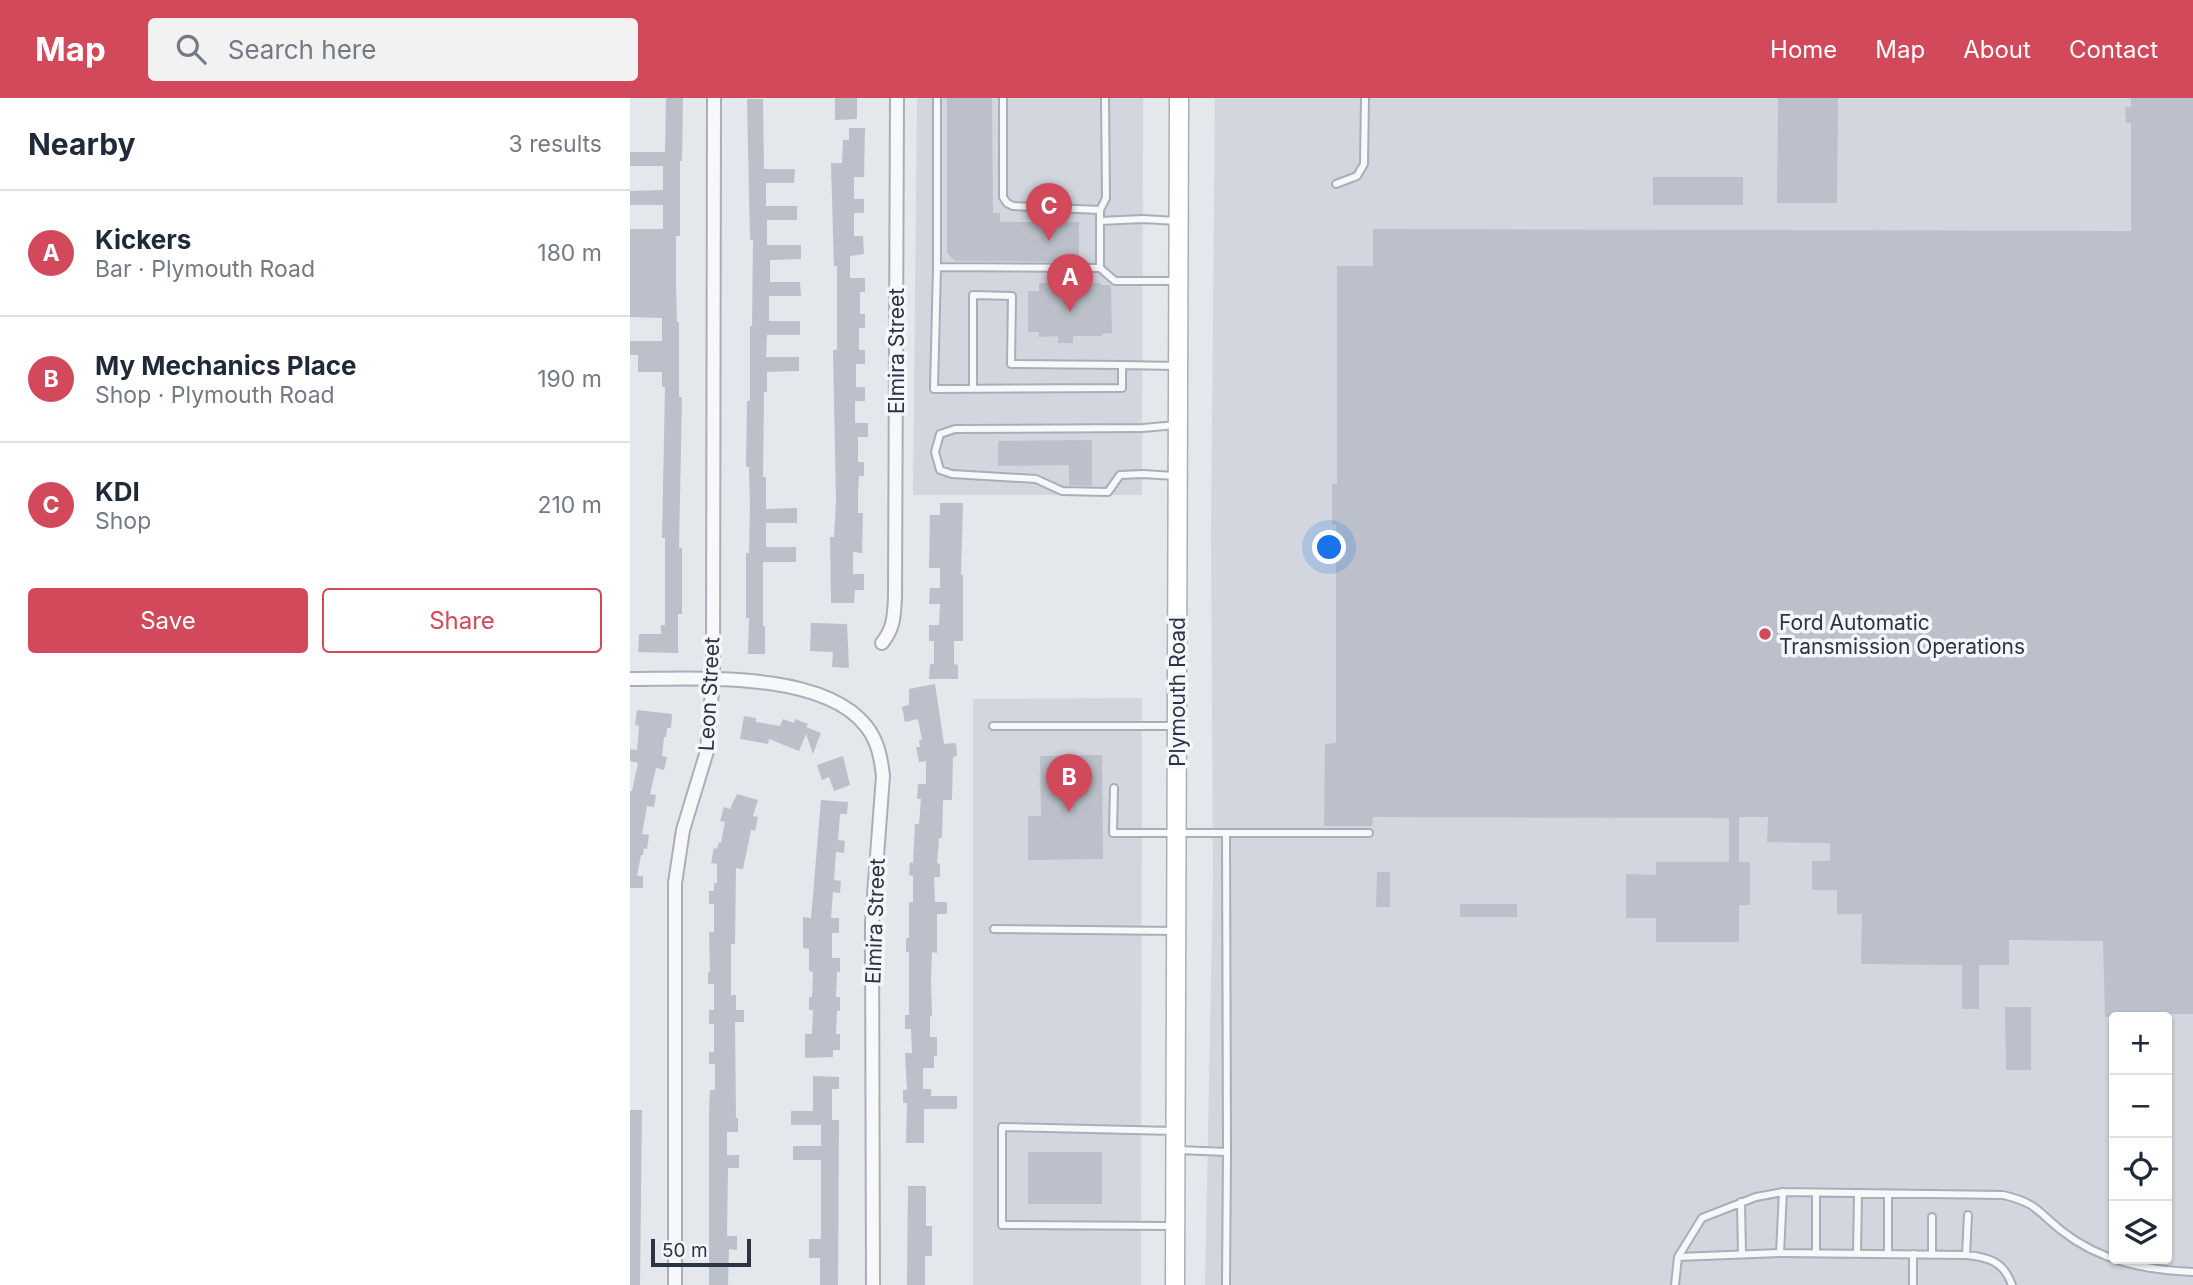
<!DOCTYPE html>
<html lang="en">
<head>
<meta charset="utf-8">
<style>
	:root { --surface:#fff; --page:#f2f2f3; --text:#1f2937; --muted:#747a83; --line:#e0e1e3; --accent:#d1495b }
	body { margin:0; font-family:Inter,sans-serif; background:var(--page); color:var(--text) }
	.controls { position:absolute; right:21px; bottom:21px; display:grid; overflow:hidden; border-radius:7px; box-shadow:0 2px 5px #0004 }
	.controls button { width:63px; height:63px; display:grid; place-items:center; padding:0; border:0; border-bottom:2px solid var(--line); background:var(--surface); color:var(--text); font:35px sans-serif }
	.scale { position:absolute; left:21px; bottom:18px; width:100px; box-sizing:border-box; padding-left:7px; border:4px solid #2b3445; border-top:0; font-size:19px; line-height:24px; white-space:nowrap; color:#2b3445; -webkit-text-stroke:5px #f4f6f9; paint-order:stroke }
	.you { position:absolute; left:700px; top:450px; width:24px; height:24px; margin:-18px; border:5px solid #fff; border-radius:50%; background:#1a73e8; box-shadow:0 0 0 10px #1a73e833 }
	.badge { display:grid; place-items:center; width:46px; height:46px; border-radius:50%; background:var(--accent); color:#fff; font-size:23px; font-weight:700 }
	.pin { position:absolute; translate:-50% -58px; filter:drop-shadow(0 2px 4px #0008) }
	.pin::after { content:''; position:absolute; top:37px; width:24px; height:21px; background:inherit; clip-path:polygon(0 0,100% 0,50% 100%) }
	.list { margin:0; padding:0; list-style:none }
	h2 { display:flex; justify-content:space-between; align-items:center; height:91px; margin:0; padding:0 28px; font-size:30px }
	h2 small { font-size:23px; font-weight:400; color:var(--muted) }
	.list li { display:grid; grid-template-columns:46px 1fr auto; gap:21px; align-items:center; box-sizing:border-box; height:126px; padding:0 28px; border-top:2px solid var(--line) }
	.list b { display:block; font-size:26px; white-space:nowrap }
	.list p { margin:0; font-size:23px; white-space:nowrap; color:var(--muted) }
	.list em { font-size:23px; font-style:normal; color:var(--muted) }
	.actions { display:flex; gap:14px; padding:21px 28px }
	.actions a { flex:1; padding:16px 0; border:2px solid var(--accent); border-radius:7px; text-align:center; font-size:24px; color:var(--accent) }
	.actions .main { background:var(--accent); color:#fff }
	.icon { flex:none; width:38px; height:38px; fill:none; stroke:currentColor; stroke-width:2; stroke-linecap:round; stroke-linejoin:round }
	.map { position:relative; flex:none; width:1563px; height:1187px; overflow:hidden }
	header { display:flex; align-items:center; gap:42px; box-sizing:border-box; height:98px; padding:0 35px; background:var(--accent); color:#fff }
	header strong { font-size:33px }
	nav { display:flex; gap:38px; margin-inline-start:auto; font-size:24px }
	.search { width:490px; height:63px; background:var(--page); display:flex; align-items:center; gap:18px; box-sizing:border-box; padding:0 24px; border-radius:7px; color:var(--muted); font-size:26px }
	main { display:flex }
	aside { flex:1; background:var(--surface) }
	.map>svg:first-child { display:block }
	.built { fill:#d2d6de; fill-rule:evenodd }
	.building { fill:#bbc0ca }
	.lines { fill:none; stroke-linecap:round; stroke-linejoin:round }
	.service-casing { stroke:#a9aeb7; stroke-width:10 }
	.minor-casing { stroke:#a9aeb7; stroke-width:16 }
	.secondary-casing { stroke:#a9aeb7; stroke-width:21 }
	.service { stroke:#f7f8fa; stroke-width:6 }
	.minor { stroke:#f7f8fa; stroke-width:12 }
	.secondary { stroke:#fff; stroke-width:18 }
	.poi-dot { fill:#d1495b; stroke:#f4f6f9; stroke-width:2.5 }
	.labels { text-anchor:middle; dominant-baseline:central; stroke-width:7; stroke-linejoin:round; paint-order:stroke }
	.street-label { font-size:21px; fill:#2b3445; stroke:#f4f6f9 }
	.poi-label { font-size:21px; fill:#2b3445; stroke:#f4f6f9; text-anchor:start }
</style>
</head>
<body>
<header>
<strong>Map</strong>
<div class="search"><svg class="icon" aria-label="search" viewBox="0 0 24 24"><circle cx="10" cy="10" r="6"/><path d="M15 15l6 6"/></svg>Search here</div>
<nav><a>Home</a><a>Map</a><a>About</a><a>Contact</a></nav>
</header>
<main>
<aside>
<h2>Nearby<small>3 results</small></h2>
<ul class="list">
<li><span class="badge">A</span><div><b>Kickers</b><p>Bar · Plymouth Road</p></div><em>180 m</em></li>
<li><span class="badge">B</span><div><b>My Mechanics Place</b><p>Shop · Plymouth Road</p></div><em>190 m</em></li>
<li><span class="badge">C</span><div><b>KDI</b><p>Shop</p></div><em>210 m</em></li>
</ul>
<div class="actions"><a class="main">Save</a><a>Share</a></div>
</aside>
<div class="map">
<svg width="1563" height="1187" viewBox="0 0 1563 1187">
	<rect width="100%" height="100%" fill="#e4e7ec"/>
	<path class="built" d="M 287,0 L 513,0 L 512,397 L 283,397 Z
		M 585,0 L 1563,0 L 1563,1187 L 575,1187 L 583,783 L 581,436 ZM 1484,919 L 1537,919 L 1537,1161 L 1484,1161 Z
		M 512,600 L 511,1187 L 343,1187 L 343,601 Z"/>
	<path class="building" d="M 36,0 L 53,0 L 52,63 L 50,63 L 50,138 L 46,138 L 46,185 L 47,224 L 49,224 L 49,299 L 52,299 L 49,450 L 52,450 L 52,516 L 48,516 L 48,555 L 8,554 L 9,536 L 31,536 L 31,527 L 35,527 L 35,440 L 32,440 L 35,289 L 32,289 L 32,274 L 8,274 L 8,257 L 0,257 L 0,243 L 32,243 L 32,220 L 0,219 L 0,131 L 33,131 L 33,107 L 0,107 L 0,93 L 33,92 L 33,68 L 0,68 L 0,54 L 35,54 Z
		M 205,0 L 227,0 L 227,21 L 205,22 Z
		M 317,0 L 362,0 L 363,115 L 370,115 L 370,124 L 449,124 L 449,164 L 325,163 L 317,155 Z
		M 1148,0 L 1208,0 L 1207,105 L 1147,105 Z
		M 1501,0 L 1563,0 L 1563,916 L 1525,916 L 1525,919 L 1475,919 L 1473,843 L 1379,842 L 1379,867 L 1349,867 L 1349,911 L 1332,911 L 1332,867 L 1231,866 L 1232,816 L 1207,816 L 1207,792 L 1182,792 L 1182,763 L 1200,763 L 1200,745 L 1137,744 L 1138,719 L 1109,719 L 1109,764 L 1120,764 L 1120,807 L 1109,807 L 1109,844 L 1026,844 L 1026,820 L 996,820 L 996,776 L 1026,777 L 1026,764 L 1099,764 L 1099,720 L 743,719 L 742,728 L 694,728 L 695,646 L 706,645 L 706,427 L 702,427 L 702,386 L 707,386 L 707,168 L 743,168 L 743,131 L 1501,133 L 1501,25 L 1496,25 L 1495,9 L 1501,9 Z
		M 117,1 L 133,1 L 134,71 L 165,71 L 164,85 L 136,85 L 136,108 L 167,108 L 167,122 L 137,122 L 137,147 L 171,147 L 171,161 L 140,162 L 140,184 L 170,184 L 171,198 L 139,198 L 139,223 L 170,223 L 170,237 L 137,237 L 136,259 L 169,259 L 169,273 L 137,274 L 137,294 L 134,294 L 133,379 L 136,379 L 136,411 L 167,410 L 167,425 L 136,425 L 136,449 L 166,449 L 166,464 L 133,464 L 133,528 L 135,528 L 135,556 L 118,556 L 119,520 L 116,520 L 116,455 L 119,455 L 120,407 L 119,369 L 116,369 L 117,303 L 120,303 L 120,228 L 122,228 L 123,142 L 120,142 Z
		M 219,30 L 235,30 L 234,79 L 224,79 L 224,101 L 234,101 L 234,115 L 224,115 L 224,138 L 233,138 L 234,156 L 220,158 L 220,180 L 235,180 L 235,194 L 230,194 L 230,216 L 235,216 L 235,230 L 229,230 L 229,252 L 235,252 L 235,266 L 226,266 L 226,289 L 235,289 L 235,303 L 225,303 L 225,325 L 238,325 L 238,339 L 228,339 L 228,364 L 234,364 L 234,378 L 229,378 L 228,393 L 228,415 L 233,415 L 232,455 L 223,454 L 223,476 L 234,476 L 234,492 L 225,492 L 224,505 L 201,505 L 200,439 L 204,439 L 206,403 L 203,252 L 207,252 L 207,168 L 204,168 L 201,65 L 212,65 L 213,42 L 219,42 Z
		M 1023,79 L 1113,79 L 1113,107 L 1023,107 Z
		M 409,185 L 471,185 L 471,187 L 481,187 L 482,235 L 472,236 L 472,238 L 443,238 L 443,245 L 428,245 L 428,238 L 409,239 L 409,234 L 398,234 L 398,193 L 409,193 Z
		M 462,342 L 462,388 L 439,387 L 439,367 L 368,368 L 368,343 Z
		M 310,405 L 333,405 L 331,477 L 333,477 L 333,543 L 324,543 L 324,566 L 328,567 L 328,581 L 299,581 L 300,566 L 304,566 L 304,543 L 299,543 L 299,527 L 309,527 L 310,506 L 299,506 L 300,490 L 310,490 L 310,470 L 299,470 L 300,417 L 310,417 Z
		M 181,525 L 217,526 L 219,570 L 202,569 L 203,554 L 180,553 Z
		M 305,586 L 314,646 L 326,645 L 327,658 L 323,659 L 322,702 L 313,702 L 312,740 L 309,740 L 307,765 L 310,766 L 310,779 L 304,779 L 305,804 L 317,804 L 317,816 L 307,816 L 307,855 L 302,854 L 301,881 L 302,918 L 300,918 L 300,939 L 307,939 L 307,958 L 304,958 L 304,970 L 293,970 L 293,991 L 301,991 L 301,998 L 327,998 L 327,1011 L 294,1011 L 294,1045 L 276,1045 L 277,1005 L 273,1005 L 273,992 L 277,992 L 275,955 L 282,955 L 281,931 L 275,931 L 275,917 L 279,917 L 279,854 L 276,854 L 276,840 L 279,840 L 279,804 L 283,804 L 283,778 L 279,777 L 280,764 L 283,765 L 285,726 L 289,726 L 291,701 L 287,701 L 288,686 L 296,686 L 296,663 L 289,664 L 286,649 L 290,649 L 289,642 L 292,642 L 288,621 L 275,624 L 272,609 L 279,607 L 279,591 Z
		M 7,612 L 42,616 L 41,630 L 37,630 L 36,639 L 34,639 L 32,658 L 37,659 L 34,672 L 26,670 L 20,696 L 26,697 L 24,709 L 17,708 L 12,736 L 19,737 L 17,751 L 14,750 L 13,757 L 11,757 L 7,778 L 13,778 L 13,790 L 0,790 L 0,693 L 2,693 L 8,665 L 0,663 L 0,651 L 7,652 L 9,628 L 5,627 Z
		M 114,618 L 126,620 L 126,624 L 150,628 L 153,621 L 164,625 L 165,621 L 178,626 L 176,629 L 191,635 L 183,656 L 176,636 L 169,653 L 139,641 L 138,646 L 110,641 Z
		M 472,657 L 473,761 L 398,762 L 398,718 L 411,718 L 410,658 Z
		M 213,658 L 220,687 L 204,693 L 199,679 L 192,682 L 187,667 Z
		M 107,696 L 128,702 L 123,718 L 128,719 L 125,733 L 121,732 L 113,771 L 106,770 L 105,846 L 101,846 L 101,897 L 106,897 L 106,912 L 114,912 L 114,924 L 105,924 L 106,1020 L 108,1020 L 108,1034 L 97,1034 L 97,1057 L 109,1057 L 109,1070 L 98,1070 L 97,1138 L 107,1138 L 107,1152 L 99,1151 L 98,1187 L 79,1187 L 79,1014 L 80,992 L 85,992 L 85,966 L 79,966 L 79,954 L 84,954 L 84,926 L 79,926 L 79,912 L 84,912 L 84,886 L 78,886 L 78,874 L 80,874 L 79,834 L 84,834 L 84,806 L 79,806 L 79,793 L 84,793 L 84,785 L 87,785 L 87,766 L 81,765 L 84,750 L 87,751 L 89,744 L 91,745 L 95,724 L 90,723 L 94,709 L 100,711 Z
		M 191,702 L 218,704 L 217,716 L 210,716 L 208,742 L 215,743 L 214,755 L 206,754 L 204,782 L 211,783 L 210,795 L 203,794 L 201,820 L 209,820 L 209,835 L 202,835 L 202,860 L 210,860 L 210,874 L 207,874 L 206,899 L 210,899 L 210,913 L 207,913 L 206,936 L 210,936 L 210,952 L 203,952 L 203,959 L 175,960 L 175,936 L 182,936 L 183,912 L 179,912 L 179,899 L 182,899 L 183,874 L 179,873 L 179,851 L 173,850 L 173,819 L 181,820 Z
		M 747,774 L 760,774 L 760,809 L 746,809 Z
		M 830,806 L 887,806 L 887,819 L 830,819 Z
		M 1375,909 L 1401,909 L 1401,972 L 1376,972 Z
		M 183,978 L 209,979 L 209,991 L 202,991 L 202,1022 L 209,1022 L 208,1187 L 190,1187 L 190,1160 L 179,1160 L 179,1141 L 191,1141 L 191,1062 L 163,1062 L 163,1048 L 191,1048 L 191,1027 L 161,1027 L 161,1013 L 183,1013 Z
		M 0,1012 L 12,1012 L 10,1187 L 0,1187 Z
		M 398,1054 L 472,1054 L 472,1106 L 398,1106 Z
		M 278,1088 L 296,1088 L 296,1128 L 302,1128 L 302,1158 L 295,1158 L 295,1187 L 277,1187 Z"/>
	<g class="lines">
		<defs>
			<path id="service" d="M 307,0 L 307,169 L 470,170 L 470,112 L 383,108 L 377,105 L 373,99 L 373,0
				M 706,86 L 727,78 L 734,66 L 735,0
				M 470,112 L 476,100 L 475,0
				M 470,123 L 513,121 L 547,123
				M 307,169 L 304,291 L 492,290 L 492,267 L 381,266 L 382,198 L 343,197 L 343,291
				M 470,170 L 485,183 L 546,183
				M 492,267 L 546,268
				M 545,378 L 513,376 L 490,377 L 478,394 L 432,393 L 406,381 L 322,376 L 310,372 L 305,354 L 310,336 L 325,331 L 513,330 L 546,327
				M 363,628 L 545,628
				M 484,690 L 483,735 L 739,735
				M 364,831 L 545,833
				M 548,1052 L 597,1054 L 596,735
				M 1111,1104 L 1112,1156
				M 542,1128 L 372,1127 L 372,1029 L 544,1033
				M 1150,1155 L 1153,1094
				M 1186,1155 L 1186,1095
				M 1258,1155 L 1258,1096
				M 1227,1156 L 1228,1095
				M 1283,1156 L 1283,1187
				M 1302,1157 L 1302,1119
				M 1336,1157 L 1338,1117
				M 1048,1159 L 1150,1155 L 1336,1157 C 1359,1159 1374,1164 1382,1187
				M 596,1187 L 597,1054
				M 1045,1187 L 1048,1159 L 1072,1120 L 1126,1099 L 1153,1094 L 1373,1097 C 1407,1105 1407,1113 1432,1133 C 1470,1163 1515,1172 1563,1174"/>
			<path id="minor" d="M 252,545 C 264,530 264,518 265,499 L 267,0
				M 0,581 C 65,581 192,572 236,628 C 248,643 251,660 253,678 L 242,824 L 243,1187
				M 45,1187 L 45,785 L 53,732 L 77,653 L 83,581 L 84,0"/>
			<path id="secondary" d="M 545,1187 L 549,0"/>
		</defs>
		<use href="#service" class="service-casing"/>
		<use href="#minor" class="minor-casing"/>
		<use href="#secondary" class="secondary-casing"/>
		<use href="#service" class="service"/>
		<use href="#minor" class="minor"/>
		<use href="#secondary" class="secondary"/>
	</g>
	<circle class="poi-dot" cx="1135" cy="536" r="7"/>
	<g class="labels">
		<g class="street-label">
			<text transform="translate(266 253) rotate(-90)">Elmira Street</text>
			<text transform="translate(547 594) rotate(-90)">Plymouth Road</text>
			<text transform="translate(79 596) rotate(-87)">Leon Street</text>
			<text transform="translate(245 823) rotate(-88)">Elmira Street</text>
		</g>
		<g class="poi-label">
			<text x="1149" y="524">Ford Automatic<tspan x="1149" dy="24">Transmission Operations</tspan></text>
		</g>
	</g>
</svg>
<div class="controls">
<button>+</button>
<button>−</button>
<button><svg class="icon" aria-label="locate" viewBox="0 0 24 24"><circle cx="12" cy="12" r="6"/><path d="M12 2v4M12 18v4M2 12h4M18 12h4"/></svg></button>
<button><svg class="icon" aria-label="layers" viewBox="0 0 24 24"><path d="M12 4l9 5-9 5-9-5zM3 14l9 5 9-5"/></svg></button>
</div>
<div class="scale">50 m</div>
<div class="you"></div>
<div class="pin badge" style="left:440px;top:214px">A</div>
<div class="pin badge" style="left:439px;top:714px">B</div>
<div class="pin badge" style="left:419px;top:143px">C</div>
</div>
</main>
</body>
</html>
